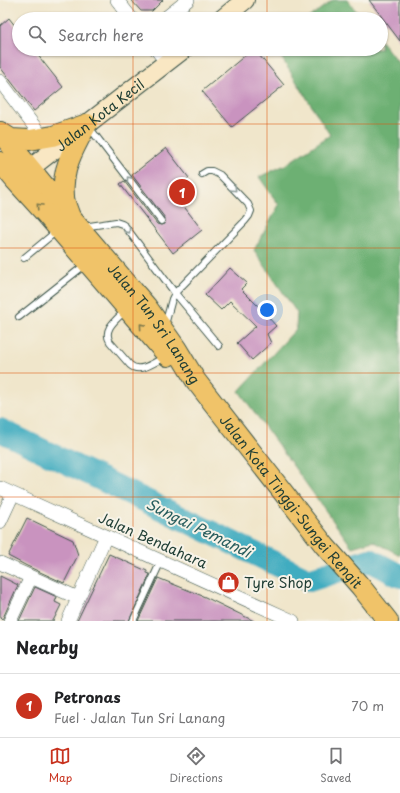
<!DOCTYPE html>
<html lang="en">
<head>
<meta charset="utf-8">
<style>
	:root { --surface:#fff; --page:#f2f2f2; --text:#202124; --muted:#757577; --line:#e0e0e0; --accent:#c8321e }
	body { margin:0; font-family:"Playpen Sans",sans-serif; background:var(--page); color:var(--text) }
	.you { position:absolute; left:267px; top:310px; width:14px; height:14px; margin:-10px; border:3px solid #fff; border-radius:50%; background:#1a73e8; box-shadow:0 0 0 6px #1a73e833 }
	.badge { display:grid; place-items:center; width:26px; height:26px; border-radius:50%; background:var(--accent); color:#fff; font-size:13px; font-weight:700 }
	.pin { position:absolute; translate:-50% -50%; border:2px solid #fff; box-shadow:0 1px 4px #0006 }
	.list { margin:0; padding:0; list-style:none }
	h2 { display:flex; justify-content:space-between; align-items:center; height:52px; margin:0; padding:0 16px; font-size:17px }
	h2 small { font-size:13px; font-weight:400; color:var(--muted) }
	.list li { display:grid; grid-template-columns:26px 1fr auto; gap:12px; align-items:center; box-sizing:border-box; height:64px; padding:0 16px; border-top:1px solid var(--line) }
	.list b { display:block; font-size:15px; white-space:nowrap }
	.list p { margin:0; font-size:13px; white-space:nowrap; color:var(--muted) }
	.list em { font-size:13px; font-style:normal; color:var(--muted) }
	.icon { flex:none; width:22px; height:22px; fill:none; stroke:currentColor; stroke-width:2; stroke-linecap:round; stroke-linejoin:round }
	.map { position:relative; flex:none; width:400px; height:621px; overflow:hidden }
	.search { position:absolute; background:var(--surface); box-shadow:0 1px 3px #0004; left:12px; right:12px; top:12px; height:44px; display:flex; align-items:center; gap:10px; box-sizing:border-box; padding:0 14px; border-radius:22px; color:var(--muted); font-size:15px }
	.sheet { height:116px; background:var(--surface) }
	nav { display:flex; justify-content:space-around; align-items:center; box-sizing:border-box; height:56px; border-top:1px solid var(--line); background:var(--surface); font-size:11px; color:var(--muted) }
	nav a { display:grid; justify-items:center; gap:2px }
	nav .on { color:var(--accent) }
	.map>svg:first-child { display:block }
	.forest { fill:#6db073; stroke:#467654 }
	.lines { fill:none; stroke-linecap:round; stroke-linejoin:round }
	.river { stroke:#41acc0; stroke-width:24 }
	.building { fill:#c993bf }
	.lane-casing { stroke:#3e564b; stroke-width:8 }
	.street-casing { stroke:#3e564b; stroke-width:14 }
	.secondary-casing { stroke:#3e564b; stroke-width:20 }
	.primary-casing { stroke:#3e564b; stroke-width:22 }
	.lane { stroke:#fff; stroke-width:6 }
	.street { stroke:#fff; stroke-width:13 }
	.secondary { stroke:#f9e7c3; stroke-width:18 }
	.primary { stroke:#f0c369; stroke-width:20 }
	.oneway { stroke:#8f9e9a }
	.oneway2 { stroke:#7d794c }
	.grid { fill:none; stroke:#de580e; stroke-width:1; stroke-opacity:0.55 }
	.labels { text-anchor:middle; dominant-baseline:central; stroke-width:4; stroke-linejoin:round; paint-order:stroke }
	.street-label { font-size:14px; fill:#1f3d34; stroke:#f7f3e8 }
	.poi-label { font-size:14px; fill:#1f3d34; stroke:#f7f3e8; text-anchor:start }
	.water-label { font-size:15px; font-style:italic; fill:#295e5e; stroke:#f7f3e8 }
</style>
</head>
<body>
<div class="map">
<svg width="400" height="621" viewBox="0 0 400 621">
	<rect width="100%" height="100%" fill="#f7f3e8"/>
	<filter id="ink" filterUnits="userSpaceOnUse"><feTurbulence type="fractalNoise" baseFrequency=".025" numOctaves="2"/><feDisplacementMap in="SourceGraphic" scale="8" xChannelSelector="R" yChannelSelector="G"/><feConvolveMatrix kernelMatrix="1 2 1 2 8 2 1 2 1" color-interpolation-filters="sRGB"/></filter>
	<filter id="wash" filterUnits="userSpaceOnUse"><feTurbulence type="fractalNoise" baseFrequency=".012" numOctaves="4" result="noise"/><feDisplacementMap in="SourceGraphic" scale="16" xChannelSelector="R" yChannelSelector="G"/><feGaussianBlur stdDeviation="0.9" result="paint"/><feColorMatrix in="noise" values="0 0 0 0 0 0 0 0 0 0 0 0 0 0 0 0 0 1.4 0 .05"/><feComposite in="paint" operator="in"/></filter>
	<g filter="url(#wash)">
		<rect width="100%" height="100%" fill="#f0e6cb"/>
		<path class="forest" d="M 333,0 L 347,0 L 363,19 L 307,19 Z
			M 381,41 L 400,65 L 400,555 L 373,541 L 352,547 L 239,391 L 296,329 L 297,313 L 254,250 L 279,205 L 259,177 L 285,165 L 330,135 L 276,49 L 381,49 Z"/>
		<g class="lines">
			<path class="river" d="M 0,430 L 309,580 L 370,560 L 400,576"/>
		</g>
		<g id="blocks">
			<path class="building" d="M 131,0 L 163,0 L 152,11 L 141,11 Z
				M 369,0 L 400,0 L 400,41 Z
				M 9,18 L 19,31 L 19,49 L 33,49 L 63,87 L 34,111 L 0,67 L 0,26 Z
				M 253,49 L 254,49 L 284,85 L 232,127 L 202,91 Z
				M 166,148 L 189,178 L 172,191 L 202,230 L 173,253 L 120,184 L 124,181 L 157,224 L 161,225 L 164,224 L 165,221 L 165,218 L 132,175 Z
				M 230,268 L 247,283 L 241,289 L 262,310 L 276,326 L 267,334 L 271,343 L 252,360 L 237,343 L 256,326 L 230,301 L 221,310 L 205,295 Z
				M 27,518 L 73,540 L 78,555 L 64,583 L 27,566 L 8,556 Z
				M 109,554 L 147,571 L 147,573 L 150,574 L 129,621 L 77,621 Z
				M 0,576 L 18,585 L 2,620 L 0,618 Z
				M 158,578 L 205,597 L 254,621 L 138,621 Z
				M 35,587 L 57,597 L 55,602 L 61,605 L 53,621 L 19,621 Z"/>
		</g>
	</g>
	<g filter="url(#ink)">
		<use href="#blocks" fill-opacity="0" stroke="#3e564b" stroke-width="1"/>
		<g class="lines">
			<defs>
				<path id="lane" d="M 89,127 L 161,221
					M 202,174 L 207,171 L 212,171 L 220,175 L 248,204 L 251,211 L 249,216 L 245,221 L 175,293 L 219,346
					M 83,227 L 116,222 L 122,224 L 125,226 L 175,293 L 172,299 L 165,325
					M 24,258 L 58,230
					M 126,310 C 117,319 102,329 110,342 L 130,365 C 140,374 154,362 165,357
					M 19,317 L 86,264
					M 133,621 L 161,561"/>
				<path id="street" d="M 117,0 L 132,19
					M 164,19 L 188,0
					M 156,49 L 167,63
					M 0,81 L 43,138
					M 0,488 L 293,621
					M 0,522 L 13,494
					M 0,563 L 78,598
					M 10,621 L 31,577
					M 68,621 L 106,536"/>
				<g id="secondary">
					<path d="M 222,19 L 245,0"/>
					<path id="s1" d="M 19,177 L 184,49"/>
				</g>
				<g id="primary">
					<path id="s2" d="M 0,132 L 71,218 L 147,307 L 176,348 L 196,381 L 325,546 L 361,587 L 388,621"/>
					<path d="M 0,132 L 11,139 L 30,140 L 53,136 L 87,124"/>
					<path d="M 0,162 L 15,180 L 45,213 L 168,356"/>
					<path d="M 69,214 C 67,208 64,202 64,196 C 61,169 75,146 87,124"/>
				</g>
			</defs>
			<use href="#lane" class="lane-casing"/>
			<use href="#street" class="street-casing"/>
			<use href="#secondary" class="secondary-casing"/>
			<use href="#primary" class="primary-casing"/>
			<use href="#lane" class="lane"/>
			<use href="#street" class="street"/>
			<use href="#secondary" class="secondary"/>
			<use href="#primary" class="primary"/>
		</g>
		<defs><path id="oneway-chevron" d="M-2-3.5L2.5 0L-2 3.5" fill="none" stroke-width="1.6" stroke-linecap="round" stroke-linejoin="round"/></defs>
		<g class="oneway">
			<use href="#oneway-chevron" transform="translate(129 179) rotate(-127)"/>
			<use href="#oneway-chevron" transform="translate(234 189) rotate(46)"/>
			<use href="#oneway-chevron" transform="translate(128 231) rotate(52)"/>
		</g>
		<g class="oneway2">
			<use href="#oneway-chevron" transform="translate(39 206) rotate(-133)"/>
			<use href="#oneway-chevron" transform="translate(142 326) rotate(-131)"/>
		</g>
	</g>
	<path class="grid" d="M 133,0 L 133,19M 267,0 L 267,19M 133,49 L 133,621M 267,49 L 267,621M 0,124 L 400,124M 0,248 L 400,248M 0,373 L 400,373M 0,497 L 400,497"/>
	<defs>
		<symbol id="shop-disc" viewBox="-11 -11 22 22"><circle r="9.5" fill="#c8321e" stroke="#f7f3e8"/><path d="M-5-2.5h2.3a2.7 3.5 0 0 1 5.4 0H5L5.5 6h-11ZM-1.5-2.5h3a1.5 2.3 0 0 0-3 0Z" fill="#fff"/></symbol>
	</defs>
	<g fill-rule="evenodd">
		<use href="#shop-disc" x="216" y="570" width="25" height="25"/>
	</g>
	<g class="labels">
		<g class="street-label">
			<text stroke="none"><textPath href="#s1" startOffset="102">Jalan Kota Kecil</textPath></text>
			<text stroke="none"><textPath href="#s2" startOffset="246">Jalan Tun Sri Lanang</textPath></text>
			<text stroke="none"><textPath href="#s2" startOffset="471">Jalan Kota Tinggi-Sungei Rengit</textPath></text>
			<text transform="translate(153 540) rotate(24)">Jalan Bendahara</text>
		</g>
		<g class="poi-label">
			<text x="244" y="582">Tyre Shop</text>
		</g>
		<g class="water-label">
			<text transform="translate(199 527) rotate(26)">Sungai Pemandi</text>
		</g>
	</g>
</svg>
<div class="you"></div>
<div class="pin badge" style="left:182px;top:192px">1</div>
<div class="search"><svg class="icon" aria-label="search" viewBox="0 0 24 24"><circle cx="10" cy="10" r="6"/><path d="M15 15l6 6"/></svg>Search here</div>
</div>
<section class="sheet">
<h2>Nearby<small></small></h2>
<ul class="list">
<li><span class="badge">1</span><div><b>Petronas</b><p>Fuel · Jalan Tun Sri Lanang</p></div><em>70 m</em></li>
</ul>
</section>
<nav>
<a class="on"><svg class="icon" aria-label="map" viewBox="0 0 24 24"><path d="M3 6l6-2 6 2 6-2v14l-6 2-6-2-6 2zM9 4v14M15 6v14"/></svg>Map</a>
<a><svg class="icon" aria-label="directions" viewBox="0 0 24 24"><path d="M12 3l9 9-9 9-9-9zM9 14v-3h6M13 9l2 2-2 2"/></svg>Directions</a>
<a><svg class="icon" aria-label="saved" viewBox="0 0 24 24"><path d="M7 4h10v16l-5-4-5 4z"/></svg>Saved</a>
</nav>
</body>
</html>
